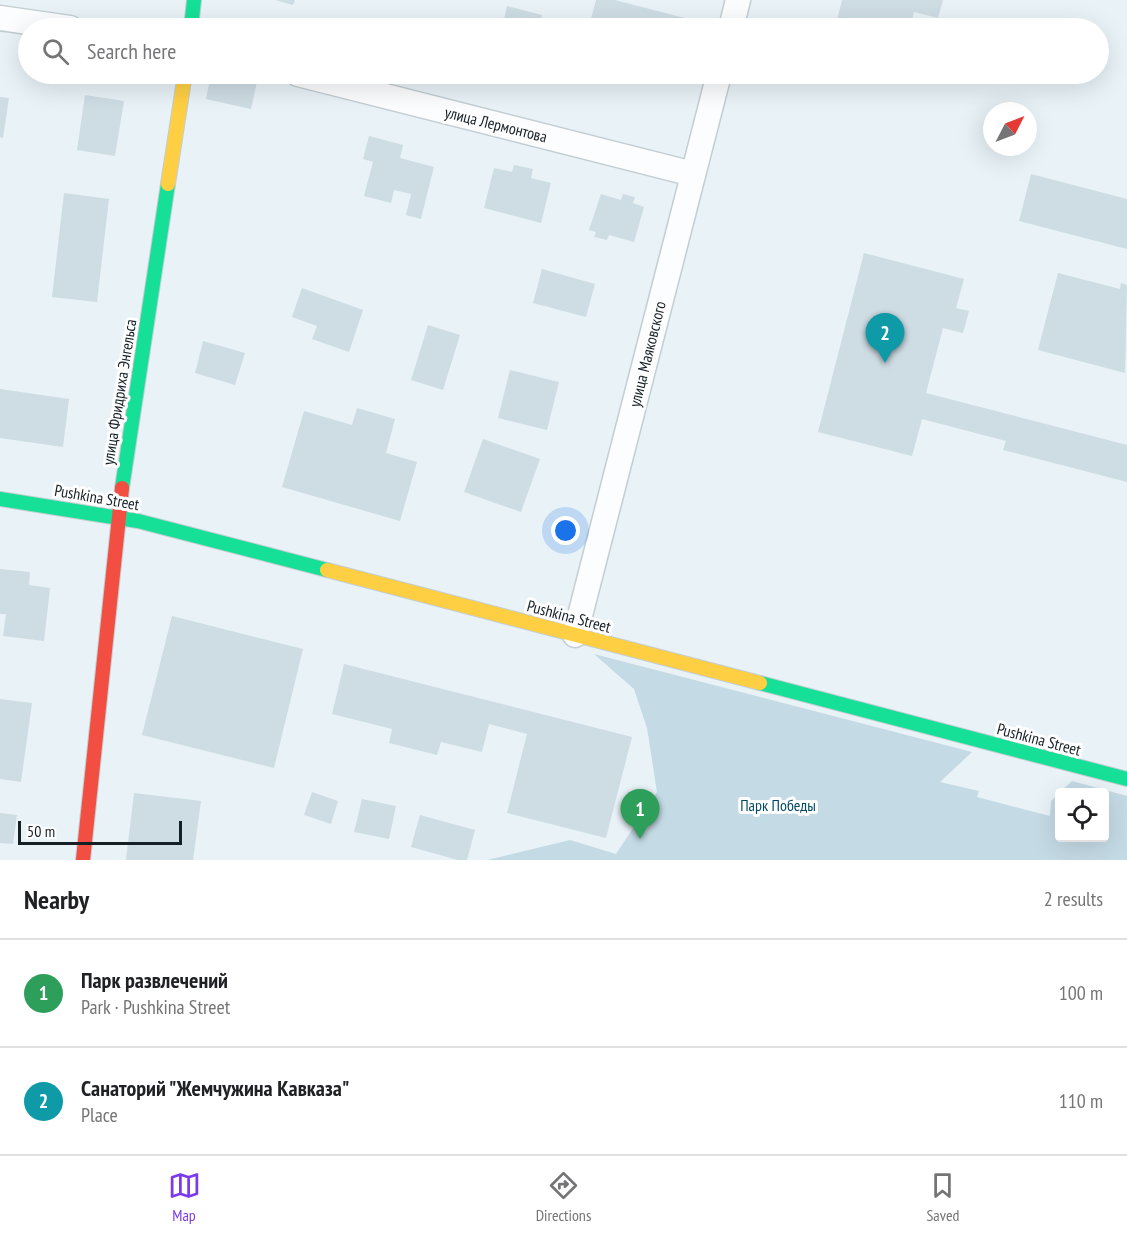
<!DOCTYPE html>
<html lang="en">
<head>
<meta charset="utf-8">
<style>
	:root { --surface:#fff; --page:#f2f2f2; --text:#202124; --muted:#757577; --line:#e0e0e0; --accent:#7c3aed }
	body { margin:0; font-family:"PT Sans Narrow",sans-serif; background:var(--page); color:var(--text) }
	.controls { position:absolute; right:18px; bottom:18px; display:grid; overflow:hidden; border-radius:6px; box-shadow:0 6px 24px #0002 }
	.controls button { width:54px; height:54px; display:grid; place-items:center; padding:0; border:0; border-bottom:2px solid var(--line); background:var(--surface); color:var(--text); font:30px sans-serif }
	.compass { position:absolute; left:983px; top:102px; width:54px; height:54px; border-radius:50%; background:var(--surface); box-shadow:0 6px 24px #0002; rotate:48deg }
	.scale { position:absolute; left:18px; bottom:15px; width:164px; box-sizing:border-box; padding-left:6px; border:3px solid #152026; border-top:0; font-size:16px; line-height:21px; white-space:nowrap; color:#152026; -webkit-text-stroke:4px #fefefe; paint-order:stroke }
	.you { position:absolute; left:566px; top:531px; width:21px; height:21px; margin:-15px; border:4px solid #fff; border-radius:50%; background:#1a73e8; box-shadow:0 0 0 9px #1a73e833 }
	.badge { display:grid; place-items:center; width:39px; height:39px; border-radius:50%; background:var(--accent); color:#fff; font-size:20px; font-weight:700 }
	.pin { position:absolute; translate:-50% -50px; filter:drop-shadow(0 2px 3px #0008) }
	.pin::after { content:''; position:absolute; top:32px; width:21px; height:18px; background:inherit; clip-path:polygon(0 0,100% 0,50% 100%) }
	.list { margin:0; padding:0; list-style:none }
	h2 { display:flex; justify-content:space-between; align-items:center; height:78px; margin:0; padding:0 24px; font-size:26px }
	h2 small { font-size:20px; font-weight:400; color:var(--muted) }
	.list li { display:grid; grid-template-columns:39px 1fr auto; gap:18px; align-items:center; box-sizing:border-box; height:108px; padding:0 24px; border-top:2px solid var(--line) }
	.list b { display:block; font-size:22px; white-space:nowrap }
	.list p { margin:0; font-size:20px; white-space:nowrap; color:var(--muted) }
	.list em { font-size:20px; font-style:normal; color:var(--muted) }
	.icon { flex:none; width:33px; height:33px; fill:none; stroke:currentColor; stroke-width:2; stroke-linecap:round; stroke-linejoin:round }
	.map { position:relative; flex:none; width:1127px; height:860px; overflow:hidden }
	.search { position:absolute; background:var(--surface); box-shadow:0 6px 24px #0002; left:18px; right:18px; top:18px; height:66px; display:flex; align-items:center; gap:15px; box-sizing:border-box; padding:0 21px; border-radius:33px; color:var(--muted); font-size:22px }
	.sheet { height:294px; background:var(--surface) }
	nav { display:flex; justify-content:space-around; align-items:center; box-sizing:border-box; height:84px; border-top:2px solid var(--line); background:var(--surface); font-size:16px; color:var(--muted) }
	nav a { display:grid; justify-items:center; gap:3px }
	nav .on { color:var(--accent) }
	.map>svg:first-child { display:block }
	.green { fill:#c4dae5 }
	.building { fill:#cedce4 }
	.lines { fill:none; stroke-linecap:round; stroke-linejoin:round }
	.street-casing { stroke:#c3cdd2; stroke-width:27 }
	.fast-casing { stroke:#c3cdd2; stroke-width:16 }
	.slow-casing { stroke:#c3cdd2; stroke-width:16 }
	.jam-casing { stroke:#c3cdd2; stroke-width:16 }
	.street { stroke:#fcfdfe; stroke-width:24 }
	.fast { stroke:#16e098; stroke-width:14 }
	.slow { stroke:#ffcf43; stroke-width:14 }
	.jam { stroke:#f24e42; stroke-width:14 }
	.labels { text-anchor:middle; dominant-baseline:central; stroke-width:6; stroke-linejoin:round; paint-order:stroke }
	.street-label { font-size:16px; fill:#152026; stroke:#fefefe }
	.park-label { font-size:16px; fill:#044964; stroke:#fefefe }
</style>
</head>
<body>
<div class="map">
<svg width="1127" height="860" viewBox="0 0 1127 860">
	<rect width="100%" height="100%" fill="#e8f2f7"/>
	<path class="green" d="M 594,654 L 972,752 L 940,782 L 979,791 L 977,797 L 1050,816 L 1051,801 L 1059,793 L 1060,838 L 1104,838 L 1104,792 L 1060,792 L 1072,781 L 1127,796 L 1127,860 L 487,860 L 570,840 L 616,854 L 657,792 L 647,728 L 634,689 Z"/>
	<path class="building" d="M 275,0 L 295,0 L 293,5 Z
		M 596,0 L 615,0 L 700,22 L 698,28 L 597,28 L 598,25 L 590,23 Z
		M 842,0 L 943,0 L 938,18 L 914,12 L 910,28 L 870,28 L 837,20 Z
		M 507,6 L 542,15 L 539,28 L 502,28 Z
		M 211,74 L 230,74 L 230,77 L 257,82 L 251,109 L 206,99 Z
		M 85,95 L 124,101 L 115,156 L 77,150 Z
		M 0,97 L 9,98 L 3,138 L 0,137 Z
		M 369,136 L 403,145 L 400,158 L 434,167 L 421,219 L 406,215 L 411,194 L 394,190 L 391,203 L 364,196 L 373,162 L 363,159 Z
		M 514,165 L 533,169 L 531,178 L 551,183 L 541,223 L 484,208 L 494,168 L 512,172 Z
		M 1031,174 L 1127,199 L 1127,249 L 1019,221 Z
		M 64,193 L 109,199 L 97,302 L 52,297 Z
		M 601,194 L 621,200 L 623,194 L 635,197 L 633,203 L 644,207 L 634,242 L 609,235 L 607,240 L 594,237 L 596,232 L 589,230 Z
		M 864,253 L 964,279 L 956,308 L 969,311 L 963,333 L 943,328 L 926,393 L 1127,445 L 1127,482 L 1003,450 L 1006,441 L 922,419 L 912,456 L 818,432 Z
		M 542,269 L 595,284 L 586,317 L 533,303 Z
		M 1058,273 L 1120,289 L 1121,283 L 1127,285 L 1125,373 L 1038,350 Z
		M 302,288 L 363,310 L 349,352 L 312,339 L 317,326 L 292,317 Z
		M 428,325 L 460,335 L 443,390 L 411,380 Z
		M 203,341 L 245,353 L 235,385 L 195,373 Z
		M 510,370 L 559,382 L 547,430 L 498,418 Z
		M 0,389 L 69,399 L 63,447 L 0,438 Z
		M 357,408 L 395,419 L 386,453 L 417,462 L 400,521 L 282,487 L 304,411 L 352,425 Z
		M 483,439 L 540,459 L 521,512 L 464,492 Z
		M 0,569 L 30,572 L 29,585 L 50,588 L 44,641 L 3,636 L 6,614 L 0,614 Z
		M 172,616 L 303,649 L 274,768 L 142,735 Z
		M 344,664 L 632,737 L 606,838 L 507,813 L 527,734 L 489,724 L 482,752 L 441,742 L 437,755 L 389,743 L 392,729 L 332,714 Z
		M 0,699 L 32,703 L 21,782 L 0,779 Z
		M 312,792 L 338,801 L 331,824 L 304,815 Z
		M 134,793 L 201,801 L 193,860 L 126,860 Z
		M 362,799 L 396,806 L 389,839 L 354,832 Z
		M 0,813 L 17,815 L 13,844 L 0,843 Z
		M 420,815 L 475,830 L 467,860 L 458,860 L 411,847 Z"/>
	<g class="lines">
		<defs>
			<path id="street" d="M 0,18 L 70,28
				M 731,28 L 738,0
				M 298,74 L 693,174
				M 575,635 L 719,74"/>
			<path id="fast" d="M 191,28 L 194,0
				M 122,488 L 168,184
				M 0,499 L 138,521 L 327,570
				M 760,683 L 1127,779"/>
			<path id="slow" d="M 168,184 L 185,74
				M 327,570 L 760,683"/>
			<path id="jam" d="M 83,860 L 122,488"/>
		</defs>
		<use href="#street" class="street-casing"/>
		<use href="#fast" class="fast-casing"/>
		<use href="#slow" class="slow-casing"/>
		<use href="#jam" class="jam-casing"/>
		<use href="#street" class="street"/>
		<use href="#fast" class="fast"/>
		<use href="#slow" class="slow"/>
		<use href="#jam" class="jam"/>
	</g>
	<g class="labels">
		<g class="street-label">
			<text transform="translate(496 124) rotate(14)">улица Лермонтова</text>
			<text transform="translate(647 354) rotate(-76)">улица Маяковского</text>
			<text transform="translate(119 392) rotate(-81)">улица Фридриха Энгельса</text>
			<text transform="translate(97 497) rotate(10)">Pushkina Street</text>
			<text transform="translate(569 616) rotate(15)">Pushkina Street</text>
			<text transform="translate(1039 739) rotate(15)">Pushkina Street</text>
		</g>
		<g class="park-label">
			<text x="778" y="805">Парк Победы</text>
		</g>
	</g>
</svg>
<div class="controls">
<button><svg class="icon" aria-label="locate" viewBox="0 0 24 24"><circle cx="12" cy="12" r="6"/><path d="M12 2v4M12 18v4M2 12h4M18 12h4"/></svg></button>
</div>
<svg class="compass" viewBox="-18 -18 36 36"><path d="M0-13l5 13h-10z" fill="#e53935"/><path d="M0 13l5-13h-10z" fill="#757577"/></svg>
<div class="scale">50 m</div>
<div class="you"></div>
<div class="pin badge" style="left:640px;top:839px;background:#2e9e5b">1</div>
<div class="pin badge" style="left:885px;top:363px;background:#0f9aa8">2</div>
<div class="search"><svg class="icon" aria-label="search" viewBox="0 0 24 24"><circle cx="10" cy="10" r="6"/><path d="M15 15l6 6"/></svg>Search here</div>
</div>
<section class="sheet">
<h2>Nearby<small>2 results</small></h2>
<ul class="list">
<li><span class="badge" style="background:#2e9e5b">1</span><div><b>Парк развлечений</b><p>Park · Pushkina Street</p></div><em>100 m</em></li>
<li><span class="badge" style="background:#0f9aa8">2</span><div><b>Санаторий &quot;Жемчужина Кавказа&quot;</b><p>Place</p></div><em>110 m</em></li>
</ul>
</section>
<nav>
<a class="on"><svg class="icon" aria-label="map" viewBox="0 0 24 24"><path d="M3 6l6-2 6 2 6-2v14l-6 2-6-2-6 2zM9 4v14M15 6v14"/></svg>Map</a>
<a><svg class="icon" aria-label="directions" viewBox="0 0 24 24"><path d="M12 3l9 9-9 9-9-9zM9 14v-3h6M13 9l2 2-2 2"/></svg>Directions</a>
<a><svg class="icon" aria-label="saved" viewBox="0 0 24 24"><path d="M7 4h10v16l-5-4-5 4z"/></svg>Saved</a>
</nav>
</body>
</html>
